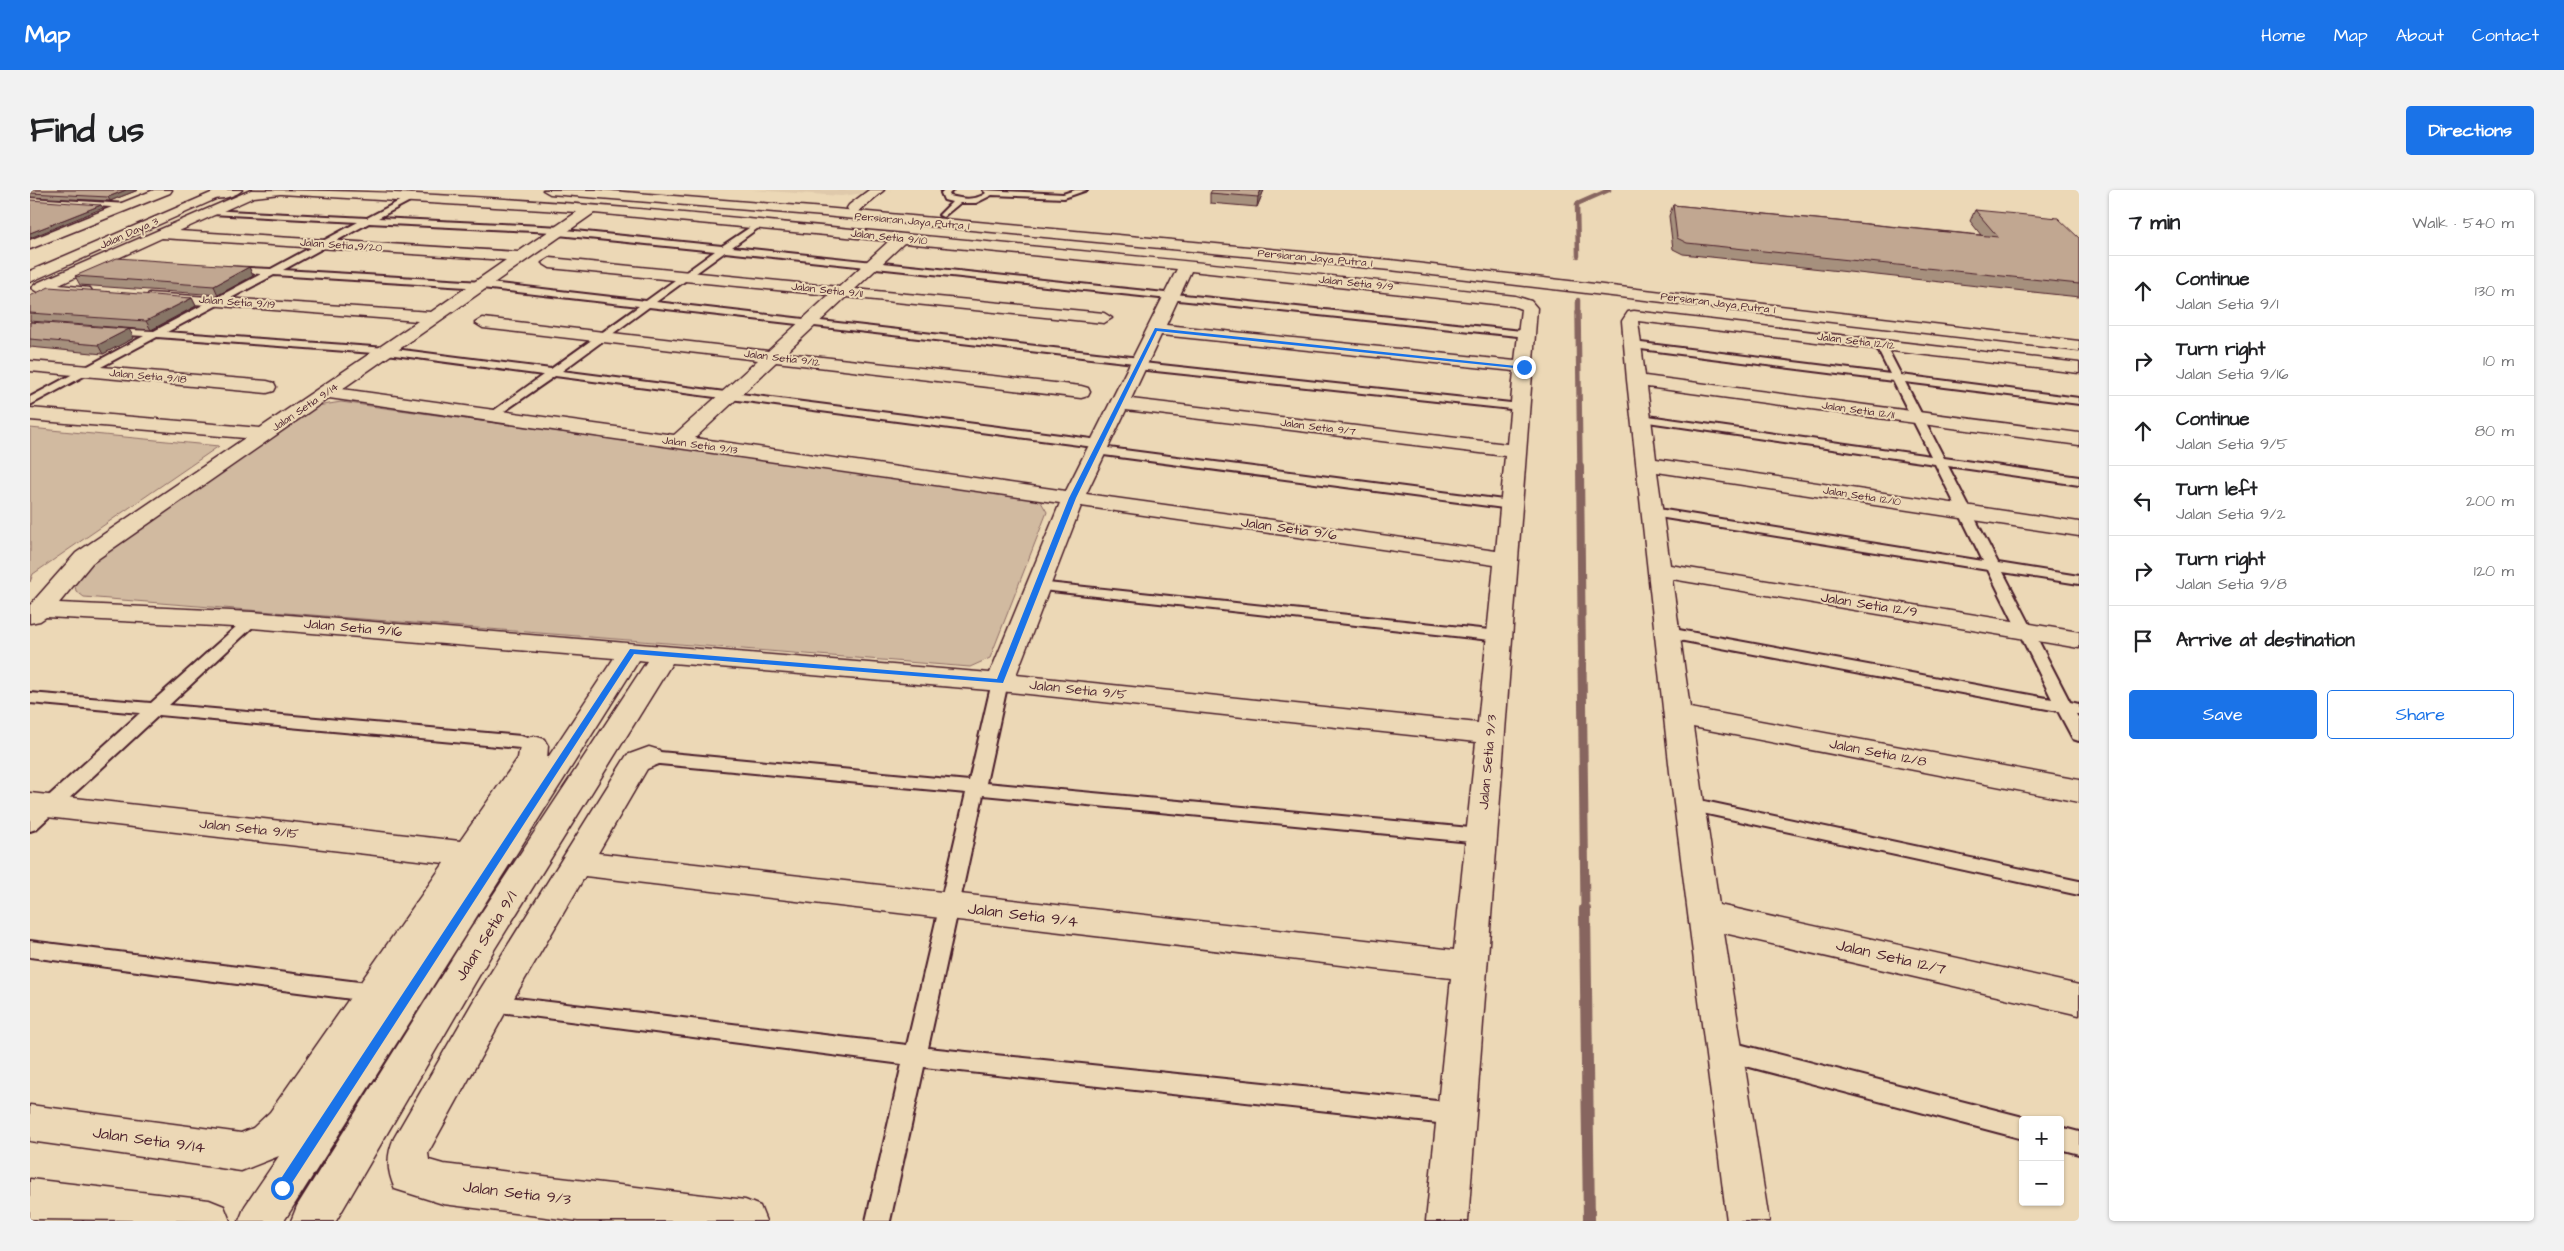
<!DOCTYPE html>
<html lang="en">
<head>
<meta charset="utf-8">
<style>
	:root { --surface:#fff; --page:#f2f2f2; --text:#202124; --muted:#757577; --line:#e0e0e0; --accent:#1a73e8 }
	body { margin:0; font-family:"Architects Daughter",sans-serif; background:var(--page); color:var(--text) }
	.controls { position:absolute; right:15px; bottom:15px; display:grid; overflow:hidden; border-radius:5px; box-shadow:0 1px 4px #0004 }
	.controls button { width:45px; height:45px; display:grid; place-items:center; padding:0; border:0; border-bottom:1px solid var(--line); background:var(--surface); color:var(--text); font:25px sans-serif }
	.stop { position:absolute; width:15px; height:15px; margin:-11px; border:4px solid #1a73e8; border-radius:50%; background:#fff }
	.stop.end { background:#1a73e8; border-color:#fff; box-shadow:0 1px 5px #0008 }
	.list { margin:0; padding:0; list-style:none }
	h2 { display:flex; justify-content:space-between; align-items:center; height:65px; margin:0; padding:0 20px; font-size:21px }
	h2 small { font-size:16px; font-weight:400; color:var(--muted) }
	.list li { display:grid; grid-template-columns:32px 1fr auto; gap:15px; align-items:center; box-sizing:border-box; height:70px; padding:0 20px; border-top:1px solid var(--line) }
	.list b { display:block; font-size:19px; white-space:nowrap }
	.list p { margin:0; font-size:16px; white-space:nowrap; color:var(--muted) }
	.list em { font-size:16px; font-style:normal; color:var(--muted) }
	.actions { display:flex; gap:10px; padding:15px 20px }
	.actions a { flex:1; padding:11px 0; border:1px solid var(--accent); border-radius:5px; text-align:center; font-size:18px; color:var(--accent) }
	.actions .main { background:var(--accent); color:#fff }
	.icon { flex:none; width:28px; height:28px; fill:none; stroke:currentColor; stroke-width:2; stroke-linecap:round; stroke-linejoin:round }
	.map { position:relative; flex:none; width:2049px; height:1031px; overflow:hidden; border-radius:5px }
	header { display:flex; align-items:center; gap:30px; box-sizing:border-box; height:70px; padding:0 25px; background:var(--accent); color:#fff }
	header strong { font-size:24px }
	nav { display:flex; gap:28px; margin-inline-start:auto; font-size:18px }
	.intro { display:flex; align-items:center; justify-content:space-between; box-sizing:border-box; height:120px; padding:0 30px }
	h1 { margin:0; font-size:35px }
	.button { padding:12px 22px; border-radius:5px; background:var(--accent); color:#fff; font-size:18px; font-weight:700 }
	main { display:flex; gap:30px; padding:0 30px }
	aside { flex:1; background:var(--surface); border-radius:5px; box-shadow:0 1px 4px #0004 }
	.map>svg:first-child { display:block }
	.built { fill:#dfc9ab }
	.green { fill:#d1baa0; stroke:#8e6c66 }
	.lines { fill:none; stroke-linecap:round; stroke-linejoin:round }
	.stream-far4 { stroke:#87655f; stroke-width:4.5 }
	.stream-far3 { stroke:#87655f; stroke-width:5.5 }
	.stream-far2 { stroke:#87655f; stroke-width:8 }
	.stream-far1 { stroke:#87655f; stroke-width:9 }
	.stream { stroke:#87655f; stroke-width:12 }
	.service-casing { stroke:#4a1f2b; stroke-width:4 }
	.minor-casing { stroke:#4a1f2b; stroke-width:3 }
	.tertiary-casing { stroke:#4a1f2b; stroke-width:3 }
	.primary-casing { stroke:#4a1f2b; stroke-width:3 }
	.service { fill:#ecd8b6; fill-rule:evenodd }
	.minor { fill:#ecd8b6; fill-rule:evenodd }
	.tertiary { fill:#ecd8b6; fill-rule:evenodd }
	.primary { fill:#ecd8b6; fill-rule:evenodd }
	.wall { fill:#a6907d; stroke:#4a1f2b }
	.shaded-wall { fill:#877566; stroke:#4a1f2b }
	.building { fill:#c1a791; stroke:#4a1f2b }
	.route { fill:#1a73e8 }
	.labels { text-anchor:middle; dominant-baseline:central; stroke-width:4; stroke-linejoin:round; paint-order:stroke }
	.far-street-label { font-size:11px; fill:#4a1f2b; stroke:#ecd8b6 }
	.street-label { font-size:14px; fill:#4a1f2b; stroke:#ecd8b6 }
	.near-street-label { font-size:16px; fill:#4a1f2b; stroke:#ecd8b6 }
</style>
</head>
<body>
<header>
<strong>Map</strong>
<nav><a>Home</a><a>Map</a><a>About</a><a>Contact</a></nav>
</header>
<div class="intro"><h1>Find us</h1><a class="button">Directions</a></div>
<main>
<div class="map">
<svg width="2049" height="1031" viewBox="0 0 2049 1031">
	<rect width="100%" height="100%" fill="#ecd8b6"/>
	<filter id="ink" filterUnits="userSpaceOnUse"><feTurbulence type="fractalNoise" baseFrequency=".02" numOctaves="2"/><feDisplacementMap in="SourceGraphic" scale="10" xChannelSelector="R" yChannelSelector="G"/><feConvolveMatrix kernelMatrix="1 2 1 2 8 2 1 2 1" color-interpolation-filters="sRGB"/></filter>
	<g filter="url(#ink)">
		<path class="built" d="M 722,0 L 861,0 L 811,6 Z"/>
		<path class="green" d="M 311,212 L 1008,307 L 1017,322 L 960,468 L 940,477 L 54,407 L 46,401 L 44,391 L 54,378 L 287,216 Z
			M 0,238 L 189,256 L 3,384 L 0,392 Z"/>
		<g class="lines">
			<path class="stream-far4" d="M 1548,66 L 1547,14 L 1579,0
				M 1548,110 L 1548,123"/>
			<path class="stream-far3" d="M 1548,122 L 1550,278"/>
			<path class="stream-far2" d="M 1550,276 L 1552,473"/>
			<path class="stream-far1" d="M 1552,472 L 1555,720"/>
			<path class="stream" d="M 1555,719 L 1559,1031"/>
			<defs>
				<path id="service" d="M 914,0 L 923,0 L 919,4 L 920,6 C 932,9 945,11 956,3 L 953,0 L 1033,4 L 1045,0 L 1057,0 L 1034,8 L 962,5 L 946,13 L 930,13 L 913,27 L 909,25 L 922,12 L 914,10 L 911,3 Z
					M 379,6 L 382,6 L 382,10 L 348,28 L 531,37 L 535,40 L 692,56 L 728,32 L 732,34 L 731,36 L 702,57 L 1501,142 L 1502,144 L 1497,147 L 695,62 L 626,112 L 1110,168 L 1115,171 L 1113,173 L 1490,214 L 1496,217 L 1490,220 L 1107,179 L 1102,176 L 1104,173 L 619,117 L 532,181 L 1069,250 L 1075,254 L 1071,257 L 1481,311 L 1487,315 L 1481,319 L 1066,264 L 1060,260 L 1064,257 L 525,186 L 463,229 L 457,226 L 459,224 L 513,185 L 357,164 L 127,147 L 0,215 L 0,207 L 114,146 L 80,144 L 76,143 L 76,139 L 124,141 L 231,84 L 199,82 L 196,81 L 196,77 L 241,79 L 328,32 L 181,24 L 178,24 L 178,20 L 337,28 ZM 339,33 L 524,42 L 528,45 L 685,61 L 616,111 L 452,92 L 253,80 ZM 244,85 L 452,98 L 609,116 L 521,179 L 357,158 L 137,142 Z
					M 0,8 L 97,14 L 101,16 L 97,18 L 0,12 Z
					M 1850,151 L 1855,154 L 1871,185 L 2049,208 L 2049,214 L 1875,192 L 1914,268 L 2049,287 L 2049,295 L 1918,276 L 1968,373 L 2049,386 L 2049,394 L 1973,382 L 2040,512 L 2049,514 L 2049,524 L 2046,524 L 2049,529 L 2049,551 L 2043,549 L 2028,521 L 1638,448 L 1630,443 L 1638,438 L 2022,509 L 1958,380 L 1622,326 L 1615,322 L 1622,318 L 1953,371 L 1905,274 L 1611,231 L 1605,228 L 1611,225 L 1901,266 L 1863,191 L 1603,158 L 1598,155 L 1603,152 L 1860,184 L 1845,154 Z
					M 1008,392 L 1469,441 L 1477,446 L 1469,451 L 1003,399 L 1001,396 Z
					M 222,426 L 229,430 L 227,433 L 139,515 L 491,546 L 510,552 L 512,556 L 510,560 L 504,562 L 490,558 L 129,525 L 6,639 L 0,641 L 0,623 L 110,523 L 0,513 L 0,503 L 121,513 L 217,427 Z
					M 970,487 L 978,492 L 956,593 L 1451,639 L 1458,641 L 1460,646 L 1458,651 L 1451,653 L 953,605 L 898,858 L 1426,913 L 1434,916 L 1438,924 L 1434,932 L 1426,935 L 894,877 L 860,1031 L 836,1031 L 872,874 L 454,820 L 450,814 L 454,808 L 461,805 L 877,855 L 936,603 L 619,573 L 613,571 L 610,567 L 613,563 L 619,561 L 939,591 L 962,492 Z
					M 1660,608 L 2049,691 L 2049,705 L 1654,619 L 1651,614 L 1654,609 Z
					M 0,751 L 345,794 L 352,797 L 356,803 L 352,809 L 345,812 L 0,767 Z
					M 1693,850 L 1993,927 L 2000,930 L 1993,930 L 1993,949 L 1693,870 L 1685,867 L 1682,860 L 1685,853 Z
					M 2030,937 L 2049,942 L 2049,964 L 2030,959 Z"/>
				<path id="minor" d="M 124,0 L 142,0 L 140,3 L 0,59 L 0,50 Z
					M 221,0 C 425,0 629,20 832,40 C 1049,61 1267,81 1485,106 L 1501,111 L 1507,118 L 1438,1031 L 1396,1031 L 1421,788 L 555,686 L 474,825 L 398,963 L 399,970 L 413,974 L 715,1010 L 730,1016 L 736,1031 L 548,1031 L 413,1014 L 365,999 C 357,981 356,966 364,948 L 448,803 L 597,565 L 619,557 L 629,560 L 633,567 L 629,574 L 617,579 L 568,663 L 1424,760 L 1446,552 L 970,501 L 642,473 L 464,760 L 306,1031 L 261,1031 L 267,1016 L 440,740 L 617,471 L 609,470 L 254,1031 L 209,1031 L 215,1016 L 249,966 L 211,981 L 0,951 L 0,915 L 211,943 L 223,938 L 240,922 L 414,673 L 0,625 L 0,603 L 430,651 L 488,568 L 490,556 L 494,549 L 504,546 L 514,549 L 518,556 L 517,569 L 584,468 L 222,438 L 16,427 L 10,431 L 0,433 L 0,415 L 46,363 L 215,248 L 0,230 L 0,218 L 230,238 L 388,131 L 125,111 L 117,106 L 119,103 L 401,122 L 476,70 L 132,48 L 29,95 L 60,98 L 62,101 L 60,104 L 9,103 L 1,98 L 7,93 ZM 250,4 L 251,4 L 547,22 L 488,62 L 149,41 L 224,7 ZM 564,23 L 859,51 L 809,97 L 520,68 L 512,73 L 520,78 L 799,105 L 738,161 L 453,128 L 445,133 L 453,138 L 728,170 L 644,245 L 312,199 ZM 874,53 L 1147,79 L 1036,301 L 665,248 L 746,172 L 1051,208 L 1058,206 L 1060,202 L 1058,198 L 1051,196 L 756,163 L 816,107 L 1074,133 L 1082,128 L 1074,123 L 825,99 ZM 1161,81 L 1483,116 L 1491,119 L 1485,171 L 1136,135 ZM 1131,145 L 1484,181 L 1477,254 L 1101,209 ZM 299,208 L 1030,313 L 960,483 L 222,422 L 29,413 L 62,373 ZM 1096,220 L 1475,266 L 1466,361 L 1056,304 ZM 1051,316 L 1464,375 L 1448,533 L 986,485 Z
					M 839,0 L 854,0 L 829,21 L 819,21 L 817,18 L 819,15 Z
					M 1604,121 L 2049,173 L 2049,183 L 1608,131 L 1615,186 L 2049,243 L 2049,255 L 1617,197 L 1626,269 L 2049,332 L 2049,346 L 1627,282 L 1640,375 L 2049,442 L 2049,458 L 1642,389 L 1660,518 L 2049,590 L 2049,612 L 1663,537 L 1689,715 L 2049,795 L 2049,825 L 1694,743 L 1739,1031 L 1697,1031 L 1640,582 L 1597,190 L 1592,131 L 1598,122 Z
					M 0,171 L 237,191 L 244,193 L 246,197 L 244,201 L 237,203 L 0,181 Z"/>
				<path id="tertiary" d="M 188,0 L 206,0 L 0,92 L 0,81 Z
					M 0,989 L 179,1010 L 194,1016 L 200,1031 L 0,1029 Z"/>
				<path id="primary" d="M 191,0 L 212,0 C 206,6 191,10 183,8 L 181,5 Z
					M 513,0 L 569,0 L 794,18 L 1360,70 L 2049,151 L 2049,161 L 1360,80 L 794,26 L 520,4 Z"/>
			</defs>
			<use href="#service" class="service-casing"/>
			<use href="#minor" class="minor-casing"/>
			<use href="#tertiary" class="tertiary-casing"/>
			<use href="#primary" class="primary-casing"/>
			<use href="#service" class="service"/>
			<use href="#minor" class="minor"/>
			<use href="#tertiary" class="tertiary"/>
			<use href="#primary" class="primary"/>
		</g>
		<path class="wall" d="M 0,0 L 108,0 L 80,11 L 0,7 Z
			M 1234,0 L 1227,17 L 1180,13 L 1180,3 Z
			M 1643,15 L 1951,45 L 1940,31 L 1945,20 L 2049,48 L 2049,107 L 1653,64 L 1643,59 L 1639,26 Z
			M 219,77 L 223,86 L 188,105 L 50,95 L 45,86 Z
			M 0,106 L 162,108 L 166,116 L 121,140 L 0,131 Z
			M 0,132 L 104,148 L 73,164 L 0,157 Z"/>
		<path class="shaded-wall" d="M 96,0 L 108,0 L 80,11 L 78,7 Z
			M 1231,0 L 1234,0 L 1227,17 L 1228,7 Z
			M 71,15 L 73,18 L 0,48 L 0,43 Z
			M 219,77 L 223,86 L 188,105 L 184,96 Z
			M 162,108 L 166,116 L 121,140 L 116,131 Z
			M 99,139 L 104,148 L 73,164 L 68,155 Z"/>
		<path class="building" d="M 0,0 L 96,0 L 78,7 L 0,3 Z
			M 1182,0 L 1231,0 L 1228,7 L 1180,3 Z
			M 0,10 L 71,15 L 0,43 Z
			M 1643,15 L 1968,47 L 1945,20 L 2028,28 L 2049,48 L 2049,94 L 1657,53 L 1647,48 Z
			M 87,68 L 219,77 L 184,96 L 45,86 Z
			M 19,97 L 162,108 L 116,131 L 0,123 L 0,106 Z
			M 0,132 L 99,139 L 68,155 L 0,149 Z"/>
	</g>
	<path class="route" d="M 1125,138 L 1496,177 L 1494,179 L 1127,141 L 1046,308 L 973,493 L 604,464 L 256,1002 L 248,1002 L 248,993 L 600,459 L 967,489 L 1039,308 Z"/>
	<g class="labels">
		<g class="far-street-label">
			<text transform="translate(882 31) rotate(5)">Persiaran Jaya Putra 1</text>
			<text transform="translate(99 43) rotate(-24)">Jalan Daya 3</text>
			<text transform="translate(859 47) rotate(6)">Jalan Setia 9/10</text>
			<text transform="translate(311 55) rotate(4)">Jalan Setia 9/20</text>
			<text transform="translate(1285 68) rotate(5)">Persiaran Jaya Putra 1</text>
			<text transform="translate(1326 93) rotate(6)">Jalan Setia 9/9</text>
			<text transform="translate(797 100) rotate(6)">Jalan Setia 9/11</text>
			<text transform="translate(207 112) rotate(4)">Jalan Setia 9/19</text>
			<text transform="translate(1688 113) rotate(7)">Persiaran Jaya Putra 1</text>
			<text transform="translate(1826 151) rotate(7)">Jalan Setia 12/12</text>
			<text transform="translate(752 168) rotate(7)">Jalan Setia 9/12</text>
			<text transform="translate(118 186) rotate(5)">Jalan Setia 9/18</text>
			<text transform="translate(275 217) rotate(-34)">Jalan Setia 9/14</text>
			<text transform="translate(1828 220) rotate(8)">Jalan Setia 12/11</text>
			<text transform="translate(1288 237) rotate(7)">Jalan Setia 9/7</text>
			<text transform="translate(670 255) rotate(8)">Jalan Setia 9/13</text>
			<text transform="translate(1832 306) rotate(9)">Jalan Setia 12/10</text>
		</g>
		<g class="street-label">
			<text transform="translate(1259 339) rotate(8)">Jalan Setia 9/6</text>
			<text transform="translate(1839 415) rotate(9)">Jalan Setia 12/9</text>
			<text transform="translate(323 438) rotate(5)">Jalan Setia 9/16</text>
			<text transform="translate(1048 500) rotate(6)">Jalan Setia 9/5</text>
			<text transform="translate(1848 563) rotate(11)">Jalan Setia 12/8</text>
			<text transform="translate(1458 572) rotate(-85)">Jalan Setia 9/3</text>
			<text transform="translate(219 639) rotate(6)">Jalan Setia 9/15</text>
		</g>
		<g class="near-street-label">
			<text transform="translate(993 725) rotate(7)">Jalan Setia 9/4</text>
			<text transform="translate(456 746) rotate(-58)">Jalan Setia 9/1</text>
			<text transform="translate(1861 767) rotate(13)">Jalan Setia 12/7</text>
			<text transform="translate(119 950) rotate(8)">Jalan Setia 9/14</text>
			<text transform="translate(487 1003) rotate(7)">Jalan Setia 9/3</text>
		</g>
	</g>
</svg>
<div class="controls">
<button>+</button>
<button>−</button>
</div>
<div class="stop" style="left:252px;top:998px"></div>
<div class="stop end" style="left:1494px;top:177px"></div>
</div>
<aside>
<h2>7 min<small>Walk · 540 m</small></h2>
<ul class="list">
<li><svg class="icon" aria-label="ahead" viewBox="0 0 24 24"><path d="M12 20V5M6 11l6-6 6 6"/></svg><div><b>Continue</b><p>Jalan Setia 9/1</p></div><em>130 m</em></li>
<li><svg class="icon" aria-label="right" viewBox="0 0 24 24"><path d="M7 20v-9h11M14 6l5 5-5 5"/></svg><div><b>Turn right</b><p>Jalan Setia 9/16</p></div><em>10 m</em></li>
<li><svg class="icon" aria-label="ahead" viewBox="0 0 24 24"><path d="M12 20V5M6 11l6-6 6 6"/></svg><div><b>Continue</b><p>Jalan Setia 9/5</p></div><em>80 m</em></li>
<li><svg class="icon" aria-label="left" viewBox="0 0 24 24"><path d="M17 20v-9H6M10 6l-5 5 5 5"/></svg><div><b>Turn left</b><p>Jalan Setia 9/2</p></div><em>200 m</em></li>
<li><svg class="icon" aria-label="right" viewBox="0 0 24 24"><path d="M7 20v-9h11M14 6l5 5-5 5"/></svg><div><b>Turn right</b><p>Jalan Setia 9/8</p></div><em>120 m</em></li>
<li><svg class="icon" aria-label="arrive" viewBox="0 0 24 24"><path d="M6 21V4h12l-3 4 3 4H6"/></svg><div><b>Arrive at destination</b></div></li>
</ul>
<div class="actions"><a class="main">Save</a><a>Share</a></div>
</aside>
</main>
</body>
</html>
